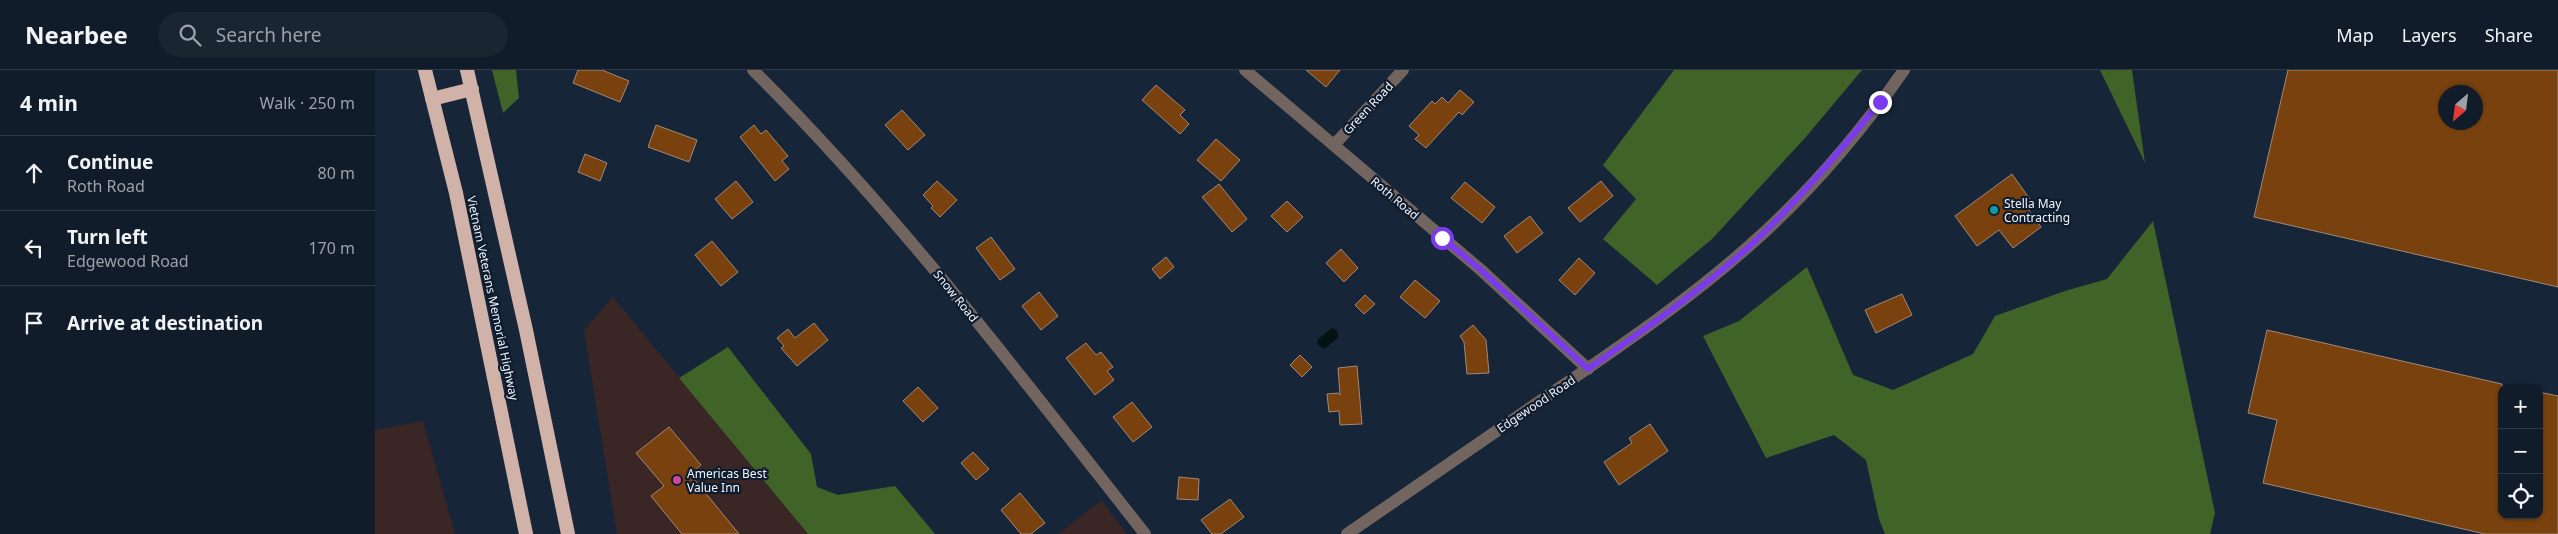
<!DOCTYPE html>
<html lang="en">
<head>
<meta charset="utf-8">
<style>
	:root { --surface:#111c2a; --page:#1a2532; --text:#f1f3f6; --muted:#9ca1a8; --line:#303a47 }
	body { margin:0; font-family:"Noto Sans",sans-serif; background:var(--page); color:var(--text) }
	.controls { position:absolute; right:15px; bottom:15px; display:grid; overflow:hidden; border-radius:10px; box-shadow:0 1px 4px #0004 }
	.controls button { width:45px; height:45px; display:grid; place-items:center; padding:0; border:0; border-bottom:1px solid var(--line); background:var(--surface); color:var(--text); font:25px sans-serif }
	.compass { position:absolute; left:2063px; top:15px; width:45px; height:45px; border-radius:50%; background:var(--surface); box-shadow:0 1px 4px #0004; rotate:208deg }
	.stop { position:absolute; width:15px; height:15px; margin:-11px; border:4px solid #7c3aed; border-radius:50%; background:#fff }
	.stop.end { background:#7c3aed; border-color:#fff; box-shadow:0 1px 5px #0008 }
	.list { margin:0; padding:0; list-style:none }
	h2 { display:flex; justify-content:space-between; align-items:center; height:65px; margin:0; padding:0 20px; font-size:21px }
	h2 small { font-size:16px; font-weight:400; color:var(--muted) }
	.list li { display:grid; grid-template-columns:32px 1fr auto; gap:15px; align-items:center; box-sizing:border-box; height:75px; padding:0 20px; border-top:1px solid var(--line) }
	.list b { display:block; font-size:19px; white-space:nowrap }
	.list p { margin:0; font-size:16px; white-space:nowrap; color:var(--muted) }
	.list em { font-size:16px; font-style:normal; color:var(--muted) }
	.icon { flex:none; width:28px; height:28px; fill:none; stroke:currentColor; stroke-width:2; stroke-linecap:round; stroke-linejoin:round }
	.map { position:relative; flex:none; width:2183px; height:464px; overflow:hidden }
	header { display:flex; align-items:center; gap:30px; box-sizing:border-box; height:70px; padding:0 25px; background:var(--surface); border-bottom:1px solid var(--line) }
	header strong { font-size:24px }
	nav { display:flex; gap:28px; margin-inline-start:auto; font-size:18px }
	.search { width:350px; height:45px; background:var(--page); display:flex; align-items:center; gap:12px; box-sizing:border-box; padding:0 18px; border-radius:28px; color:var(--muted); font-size:19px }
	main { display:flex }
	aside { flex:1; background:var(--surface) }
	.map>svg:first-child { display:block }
	.commercial { fill:#3a2625 }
	.forest { fill:#406328 }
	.water { fill:#051213 }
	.building { fill:#78410e; stroke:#a28976; fill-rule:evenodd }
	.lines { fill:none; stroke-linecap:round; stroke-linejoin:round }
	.minor { stroke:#726560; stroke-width:12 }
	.tertiary { stroke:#726560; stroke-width:12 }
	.trunk { stroke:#d0b2a8; stroke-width:14 }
	.route { stroke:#7c3aed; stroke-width:6 }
	.culture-dot { fill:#0f9aa8; stroke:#0e1c2e; stroke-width:2 }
	.hotel-dot { fill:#d1479c; stroke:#0e1c2e; stroke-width:2 }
	.labels { text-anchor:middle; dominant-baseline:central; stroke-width:4.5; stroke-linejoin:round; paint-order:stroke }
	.street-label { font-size:12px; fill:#f0f5fd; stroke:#0e1c2e }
	.poi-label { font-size:12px; fill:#f0f5fd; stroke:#0e1c2e; text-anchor:start }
</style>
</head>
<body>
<header>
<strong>Nearbee</strong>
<div class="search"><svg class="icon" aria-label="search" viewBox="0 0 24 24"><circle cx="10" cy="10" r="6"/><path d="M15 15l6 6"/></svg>Search here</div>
<nav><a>Map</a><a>Layers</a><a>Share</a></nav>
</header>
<main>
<aside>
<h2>4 min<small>Walk · 250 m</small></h2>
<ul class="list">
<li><svg class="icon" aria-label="ahead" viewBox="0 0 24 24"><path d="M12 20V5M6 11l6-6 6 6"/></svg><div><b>Continue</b><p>Roth Road</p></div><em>80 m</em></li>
<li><svg class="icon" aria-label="left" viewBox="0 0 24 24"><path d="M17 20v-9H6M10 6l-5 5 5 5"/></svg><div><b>Turn left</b><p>Edgewood Road</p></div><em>170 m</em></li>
<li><svg class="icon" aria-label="arrive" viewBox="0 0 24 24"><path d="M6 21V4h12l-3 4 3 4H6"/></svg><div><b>Arrive at destination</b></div></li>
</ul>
</aside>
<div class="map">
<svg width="2183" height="464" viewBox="0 0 2183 464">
	<rect width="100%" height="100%" fill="#172538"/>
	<path class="commercial" d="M 238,227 L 433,464 L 242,464 L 209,260 Z
		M 48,351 L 80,464 L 0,464 L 0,360 Z
		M 727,431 L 752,464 L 683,464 L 726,431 Z"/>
	<path class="forest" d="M 117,0 L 141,0 L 144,28 L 128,43 Z
		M 1299,0 L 1487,0 L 1430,68 L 1337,169 L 1282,215 L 1228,169 L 1261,129 L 1228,95 Z
		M 1725,0 L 1757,0 L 1770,93 Z
		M 1778,151 L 1840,443 L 1835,464 L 1510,464 L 1504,449 L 1491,390 L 1459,365 L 1391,388 L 1328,266 L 1364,251 L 1432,197 L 1478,305 L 1518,320 L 1598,284 L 1620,246 L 1690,221 L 1732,209 Z
		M 353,277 L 436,384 L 442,417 L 463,425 L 520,416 L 560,464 L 433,464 L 304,308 Z"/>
	<path class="water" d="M 957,258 L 962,260 L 963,268 L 949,279 L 942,274 L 943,269 Z"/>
	<path class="building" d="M 203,0 L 227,0 L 254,11 L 245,32 L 198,13 Z
		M 931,0 L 965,0 L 951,17 Z
		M 1913,0 L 2183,0 L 2183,217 L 1879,147 ZM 2070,22 L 2100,22 L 2100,52 L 2070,52 Z
		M 781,15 L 810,40 L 805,45 L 814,54 L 805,64 L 767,30 Z
		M 1085,20 L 1099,32 L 1087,45 L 1084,42 L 1051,78 L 1040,69 L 1044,65 L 1034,56 L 1057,31 L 1060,34 L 1067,27 L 1073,33 Z
		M 527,40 L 550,65 L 533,80 L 510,55 Z
		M 281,55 L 322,70 L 314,92 L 273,77 Z
		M 379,55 L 386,64 L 391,60 L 413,86 L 407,91 L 414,99 L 400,111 L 365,67 Z
		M 841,69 L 865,90 L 846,111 L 822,90 Z
		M 210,84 L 232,93 L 225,111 L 203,102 Z
		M 1637,104 L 1659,135 L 1653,139 L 1666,157 L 1638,178 L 1624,160 L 1602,176 L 1580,146 Z
		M 361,111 L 378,132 L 357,149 L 340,129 Z
		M 562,111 L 582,130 L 565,147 L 556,138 L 558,136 L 548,125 Z
		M 1226,111 L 1238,126 L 1205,152 L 1193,138 Z
		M 1090,112 L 1120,137 L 1107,153 L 1076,128 Z
		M 844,114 L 872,149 L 857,162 L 827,127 Z
		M 912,131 L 928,147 L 912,162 L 896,146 Z
		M 1155,146 L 1168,163 L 1142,183 L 1129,166 Z
		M 616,167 L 640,199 L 625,210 L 601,178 Z
		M 337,171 L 363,202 L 346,216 L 320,185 Z
		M 966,179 L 983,198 L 969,212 L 951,193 Z
		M 791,187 L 799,197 L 785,209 L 777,199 Z
		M 1204,188 L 1220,203 L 1200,225 L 1184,210 Z
		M 1040,210 L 1065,231 L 1050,248 L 1025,227 Z
		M 664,222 L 683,246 L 666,260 L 647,236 Z
		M 1527,224 L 1537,245 L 1501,263 L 1490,240 Z
		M 990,225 L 1000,234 L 989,244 L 980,235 Z
		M 439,253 L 453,270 L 422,296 L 406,278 L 409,276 L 402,268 L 413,259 L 420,268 Z
		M 1098,255 L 1111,270 L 1114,303 L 1092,304 L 1089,272 L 1085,266 Z
		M 1892,260 L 2127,314 L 2127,445 L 2164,445 L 2164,322 L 2183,326 L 2183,464 L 2110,464 L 1888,413 L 1902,350 L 1873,343 Z
		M 711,273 L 721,285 L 726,282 L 738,297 L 732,301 L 739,310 L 720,325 L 691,288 Z
		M 925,285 L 937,297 L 927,307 L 915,295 Z
		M 982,296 L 987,354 L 965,355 L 964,341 L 954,342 L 952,324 L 963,323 L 965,325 L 963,298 Z
		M 543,317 L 563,338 L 548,352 L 528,331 Z
		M 757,332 L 777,357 L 758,372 L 738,347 Z
		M 1275,354 L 1293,381 L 1244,415 L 1229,392 L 1257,373 L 1254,368 Z
		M 294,357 L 326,395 L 315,404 L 364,464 L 307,464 L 276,426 L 289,416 L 261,383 Z
		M 598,382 L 614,399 L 601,410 L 586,393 Z
		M 804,407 L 824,409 L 823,430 L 802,429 Z
		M 645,423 L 670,453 L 656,464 L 646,464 L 626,440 Z
		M 855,429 L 869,447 L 846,464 L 837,464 L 826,450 Z"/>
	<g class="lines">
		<path class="minor" d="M 378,0 C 522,143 645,305 770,464
			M 870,0 L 1106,200 L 1213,299
			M 959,75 L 1028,0"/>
		<path class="tertiary" d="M 972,464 C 1038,418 1105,373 1171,327 C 1241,279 1311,232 1374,176 C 1432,125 1485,63 1529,0"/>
		<path class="trunk" d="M 50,0 L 81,123 L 151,464
			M 92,0 L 151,260 L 193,464
			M 57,29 L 97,19"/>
	</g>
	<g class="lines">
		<path class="route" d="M 1067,168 L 1106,200 L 1213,299 C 1269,260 1325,221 1376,175 C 1423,131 1465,81 1505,32"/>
	</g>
	<circle class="culture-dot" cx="1619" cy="140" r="5"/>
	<circle class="hotel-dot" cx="302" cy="410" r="5"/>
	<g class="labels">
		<g class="street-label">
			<text transform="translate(993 38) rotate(-47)">Green Road</text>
			<text transform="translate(1020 128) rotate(40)">Roth Road</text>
			<text transform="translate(581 226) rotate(51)">Snow Road</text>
			<text transform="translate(118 228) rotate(78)">Vietnam Veterans Memorial Highway</text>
			<text transform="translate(1161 334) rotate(-34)">Edgewood Road</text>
		</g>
		<g class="poi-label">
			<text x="1629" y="133">Stella May<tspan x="1629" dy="14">Contracting</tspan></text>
			<text x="312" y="403">Americas Best<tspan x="312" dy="14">Value Inn</tspan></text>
		</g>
	</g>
</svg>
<div class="controls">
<button>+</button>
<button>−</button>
<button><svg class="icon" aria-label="locate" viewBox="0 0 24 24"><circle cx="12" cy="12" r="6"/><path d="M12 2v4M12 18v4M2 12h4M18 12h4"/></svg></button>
</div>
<svg class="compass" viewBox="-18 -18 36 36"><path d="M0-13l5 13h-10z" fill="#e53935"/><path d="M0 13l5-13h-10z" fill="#9ca1a8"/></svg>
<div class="stop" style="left:1067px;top:168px"></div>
<div class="stop end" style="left:1505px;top:32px"></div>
</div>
</main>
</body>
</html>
